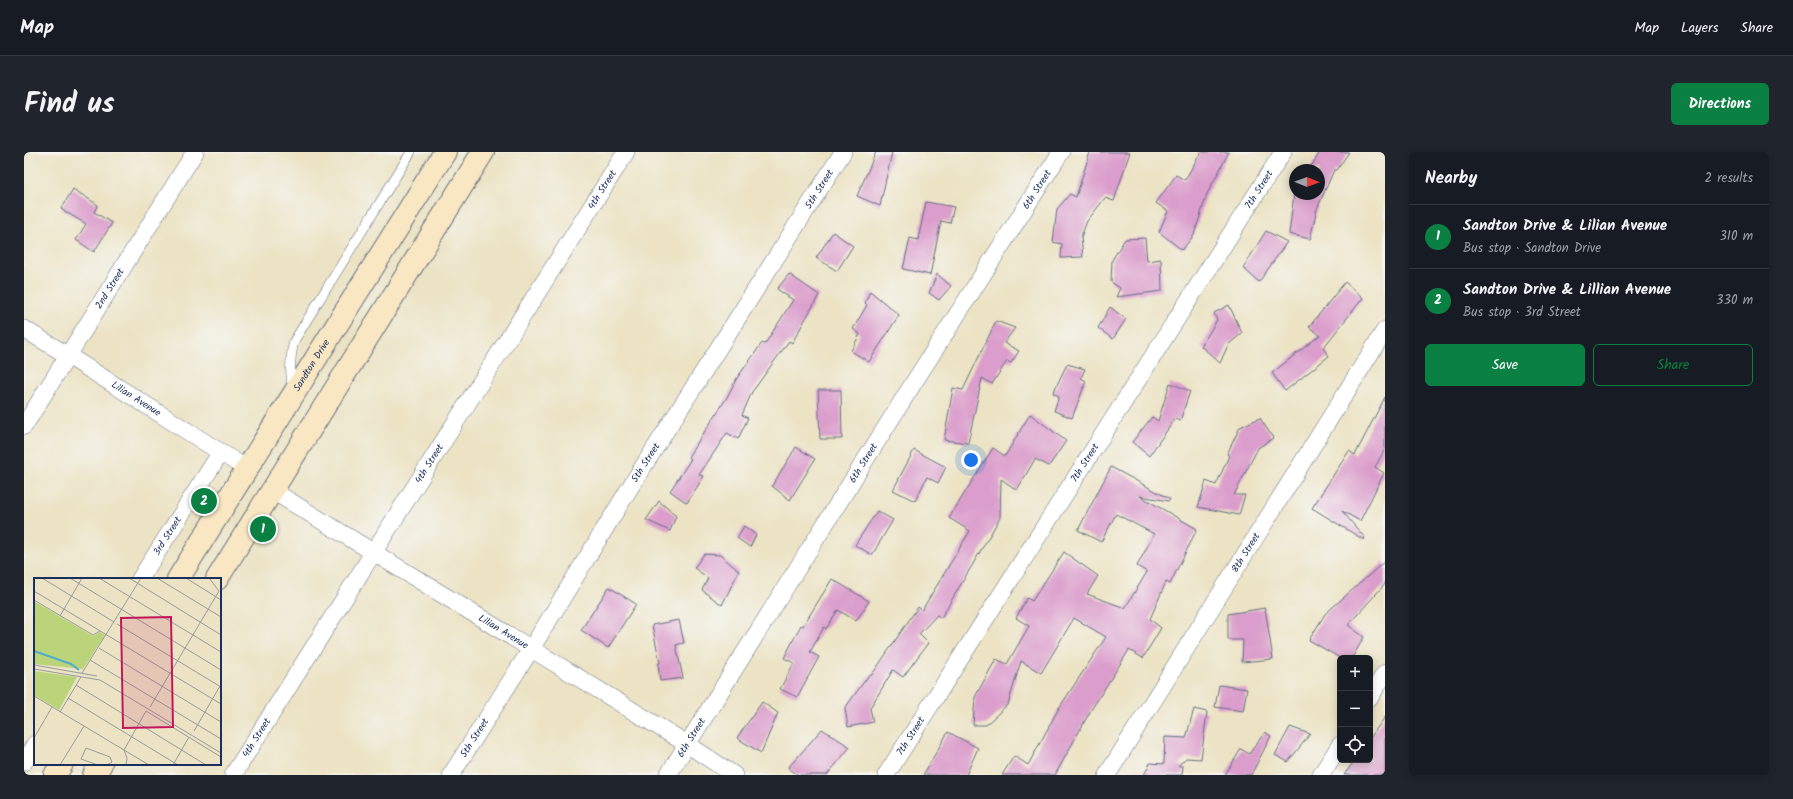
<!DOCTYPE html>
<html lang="en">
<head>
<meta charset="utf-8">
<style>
	:root { --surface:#171b24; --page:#20242c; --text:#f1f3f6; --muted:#9ea1a6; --line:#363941; --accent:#0b8043 }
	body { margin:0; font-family:Kalam,sans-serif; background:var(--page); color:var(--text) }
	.controls { position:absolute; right:12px; bottom:12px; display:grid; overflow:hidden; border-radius:6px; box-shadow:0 2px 10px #0003 }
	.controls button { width:36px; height:36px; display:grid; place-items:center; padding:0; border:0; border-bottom:1px solid var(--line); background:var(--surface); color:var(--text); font:20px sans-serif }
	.compass { position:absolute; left:1265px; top:12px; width:36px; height:36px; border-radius:50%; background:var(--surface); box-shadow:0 2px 10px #0003; rotate:91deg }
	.you { position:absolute; left:947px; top:308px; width:14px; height:14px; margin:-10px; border:3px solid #fff; border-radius:50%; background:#1a73e8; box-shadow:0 0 0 6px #1a73e833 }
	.badge { display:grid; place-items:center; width:26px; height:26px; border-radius:50%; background:var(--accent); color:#fff; font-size:13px; font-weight:700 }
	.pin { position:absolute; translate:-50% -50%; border:2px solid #fff; box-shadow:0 1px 4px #0006 }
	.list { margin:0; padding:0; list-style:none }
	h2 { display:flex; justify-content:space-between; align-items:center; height:52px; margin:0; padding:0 16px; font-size:17px }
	h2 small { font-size:13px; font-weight:400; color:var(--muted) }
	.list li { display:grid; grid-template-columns:26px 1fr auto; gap:12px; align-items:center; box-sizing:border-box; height:64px; padding:0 16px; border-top:1px solid var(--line) }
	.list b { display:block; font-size:15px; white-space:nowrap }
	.list p { margin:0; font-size:13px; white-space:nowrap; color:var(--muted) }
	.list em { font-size:13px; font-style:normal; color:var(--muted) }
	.actions { display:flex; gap:8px; padding:12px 16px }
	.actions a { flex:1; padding:9px 0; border:1px solid var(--accent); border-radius:6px; text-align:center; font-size:14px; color:var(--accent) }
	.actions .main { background:var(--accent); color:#fff }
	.icon { flex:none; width:22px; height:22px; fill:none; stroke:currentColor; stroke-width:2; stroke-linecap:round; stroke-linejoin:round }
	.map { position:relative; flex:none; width:1361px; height:623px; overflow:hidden; border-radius:6px }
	header { display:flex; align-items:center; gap:24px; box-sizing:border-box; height:56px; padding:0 20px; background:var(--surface); border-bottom:1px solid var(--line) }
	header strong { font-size:19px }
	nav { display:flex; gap:22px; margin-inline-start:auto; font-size:14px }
	.intro { display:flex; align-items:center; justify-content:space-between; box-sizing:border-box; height:96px; padding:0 24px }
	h1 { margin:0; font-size:28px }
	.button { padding:10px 18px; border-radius:6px; background:var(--accent); color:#fff; font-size:14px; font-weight:700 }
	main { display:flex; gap:24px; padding:0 24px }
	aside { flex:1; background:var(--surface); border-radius:6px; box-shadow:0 2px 10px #0003 }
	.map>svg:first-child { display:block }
	.building { fill:#db9ecc }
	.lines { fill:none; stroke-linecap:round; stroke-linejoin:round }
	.lane-casing { stroke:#646e82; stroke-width:10 }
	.street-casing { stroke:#646e82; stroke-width:18 }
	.secondary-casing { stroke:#646e82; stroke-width:24 }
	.lane { stroke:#fff; stroke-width:9 }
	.street { stroke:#fff; stroke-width:17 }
	.secondary { stroke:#f9e7c3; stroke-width:22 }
	.labels { text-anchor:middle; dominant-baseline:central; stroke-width:4; stroke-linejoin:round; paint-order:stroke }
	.street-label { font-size:10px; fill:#1b2f5e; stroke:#f6f6f2 }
	.inset-river { fill:none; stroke:#4eaccd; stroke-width:2 }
	.inset-road { fill:none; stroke:#989b9b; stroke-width:1 }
	.view { fill:#c2185b; fill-opacity:0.15; stroke:#c2185b; stroke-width:2 }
	.inset-edge { fill:none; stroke:#1b2f5e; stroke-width:2 }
</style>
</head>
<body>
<header>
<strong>Map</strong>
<nav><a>Map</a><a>Layers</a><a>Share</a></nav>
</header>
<div class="intro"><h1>Find us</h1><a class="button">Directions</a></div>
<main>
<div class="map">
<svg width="1361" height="623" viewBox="0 0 1361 623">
	<rect width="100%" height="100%" fill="#f6f6f2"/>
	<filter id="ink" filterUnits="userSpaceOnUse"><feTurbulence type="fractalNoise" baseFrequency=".025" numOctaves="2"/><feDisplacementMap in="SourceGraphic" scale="8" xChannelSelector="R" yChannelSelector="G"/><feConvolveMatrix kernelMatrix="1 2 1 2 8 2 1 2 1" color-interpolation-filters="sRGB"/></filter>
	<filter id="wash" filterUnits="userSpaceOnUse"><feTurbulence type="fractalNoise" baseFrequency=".012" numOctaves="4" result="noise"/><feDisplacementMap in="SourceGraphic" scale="16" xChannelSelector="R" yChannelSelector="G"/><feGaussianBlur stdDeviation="0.9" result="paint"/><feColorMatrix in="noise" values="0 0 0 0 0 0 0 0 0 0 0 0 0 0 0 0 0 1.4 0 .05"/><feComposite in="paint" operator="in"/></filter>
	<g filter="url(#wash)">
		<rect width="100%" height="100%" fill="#ece3c4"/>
		<g id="blocks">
			<path class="building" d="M 852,0 L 868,0 L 856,54 L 833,44 Z
				M 1066,0 L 1106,0 L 1090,49 L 1081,46 L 1063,69 L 1057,85 L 1059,105 L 1037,106 L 1038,92 L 1029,90 L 1033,57 L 1046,42 L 1052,45 Z
				M 1177,0 L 1205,0 L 1183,42 L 1170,83 L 1158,98 L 1135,80 L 1144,59 L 1132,51 L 1152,23 L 1161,28 Z
				M 1296,0 L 1325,0 L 1313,18 L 1310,18 L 1293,57 L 1286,87 L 1265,82 L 1270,42 L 1295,42 L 1295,18 L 1285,18 Z
				M 49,37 L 74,53 L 70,60 L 88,71 L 70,100 L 52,88 L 62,72 L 37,57 Z
				M 902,50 L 930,55 L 926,71 L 917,69 L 906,123 L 879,117 L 886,86 L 894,88 Z
				M 1242,79 L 1263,90 L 1235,130 L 1219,116 Z
				M 809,80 L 829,94 L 813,119 L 792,106 Z
				M 1121,86 L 1123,109 L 1137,107 L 1138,139 L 1092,145 L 1096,136 L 1087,130 L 1088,108 L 1101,87 Z
				M 765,122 L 795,143 L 768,191 L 765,189 L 728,240 L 718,263 L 724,266 L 714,287 L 703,281 L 675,323 L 680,324 L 663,351 L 646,339 L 667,307 L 664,305 L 702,247 L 713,226 L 738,191 L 741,192 L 769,148 L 753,137 Z
				M 913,122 L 927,134 L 915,148 L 905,141 Z
				M 1321,130 L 1339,146 L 1299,196 L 1305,204 L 1261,239 L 1248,221 L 1296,183 L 1285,175 Z
				M 846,139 L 875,163 L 845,210 L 827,199 L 836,182 L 829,177 L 843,153 L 841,151 Z
				M 1205,153 L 1218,181 L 1204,193 L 1196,211 L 1177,194 L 1193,168 L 1190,161 Z
				M 1086,155 L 1102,167 L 1089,187 L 1074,176 Z
				M 972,169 L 991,176 L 980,191 L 995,199 L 987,211 L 983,209 L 968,232 L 958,226 L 944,291 L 920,288 L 929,236 L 939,238 Z
				M 1043,212 L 1061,217 L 1057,226 L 1062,229 L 1048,266 L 1030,259 L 1035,244 L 1029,241 Z
				M 1146,231 L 1166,239 L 1156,269 L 1151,267 L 1125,304 L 1108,290 L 1128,265 L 1134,269 Z
				M 794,238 L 817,238 L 818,287 L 796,287 Z
				M 1361,245 L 1361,297 L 1351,315 L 1360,321 L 1336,369 L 1318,359 L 1341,386 L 1340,388 L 1288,356 L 1325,299 L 1331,303 Z
				M 1006,262 L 1042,289 L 1025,314 L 1011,307 L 993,338 L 977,327 L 976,366 L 917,466 L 913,463 L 895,482 L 904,491 L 879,525 L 869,518 L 846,556 L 849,570 L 824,575 L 821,556 L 845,523 L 847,524 L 894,455 L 898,458 L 946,379 L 925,366 L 969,296 L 981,304 Z
				M 1236,266 L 1249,286 L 1234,296 L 1210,343 L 1221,343 L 1215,363 L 1174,355 L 1182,329 L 1192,333 L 1205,304 L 1203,302 L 1216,275 Z
				M 772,295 L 791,307 L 766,348 L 748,334 Z
				M 890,298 L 922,315 L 914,331 L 903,325 L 891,349 L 869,338 Z
				M 1087,315 L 1146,347 L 1145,349 L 1116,344 L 1173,377 L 1146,432 L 1142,430 L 1126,467 L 1137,476 L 1119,506 L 1105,498 L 1067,558 L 1031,623 L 978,623 L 990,604 L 1004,613 L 1035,556 L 1082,485 L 1050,466 L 1017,521 L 997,509 L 984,552 L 962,573 L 949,573 L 951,545 L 972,507 L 983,512 L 1005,474 L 992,466 L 1003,446 L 1008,449 L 1040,400 L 1074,424 L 1063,442 L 1101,456 L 1123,420 L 1113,414 L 1130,382 L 1092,362 L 1077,390 L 1054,378 Z
				M 635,349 L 652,364 L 646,379 L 622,368 Z
				M 853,359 L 869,368 L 848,403 L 831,393 Z
				M 720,374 L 732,383 L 726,395 L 713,386 Z
				M 680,402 L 696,403 L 715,419 L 698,453 L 678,438 L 684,426 L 670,416 Z
				M 1361,409 L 1361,432 L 1324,473 L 1340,485 L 1328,506 L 1316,506 L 1285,488 L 1301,462 Z
				M 808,427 L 845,449 L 832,469 L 814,458 L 802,477 L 800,475 L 786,500 L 795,505 L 773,545 L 756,537 L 770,511 L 760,506 L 777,473 L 779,474 Z
				M 585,435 L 612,452 L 584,496 L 557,478 Z
				M 1241,456 L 1249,507 L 1218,510 L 1219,488 L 1204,488 L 1204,462 Z
				M 655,468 L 660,491 L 652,493 L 659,526 L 636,529 L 634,512 L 636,511 L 628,473 Z
				M 1195,533 L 1223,537 L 1219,559 L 1191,555 Z
				M 738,550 L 754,561 L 737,601 L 713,586 Z
				M 1170,557 L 1183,560 L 1177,607 L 1162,606 L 1154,614 L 1159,614 L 1158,623 L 1120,623 L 1126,611 L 1140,612 L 1141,585 L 1162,586 Z
				M 1361,565 L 1361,623 L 1320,623 L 1331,608 L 1346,608 L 1346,586 Z
				M 1266,575 L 1286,582 L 1264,610 L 1251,603 Z
				M 798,577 L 826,595 L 803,623 L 774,623 L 764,616 Z
				M 924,580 L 954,596 L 942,623 L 899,623 Z
				M 1241,580 L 1247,584 L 1227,623 L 1201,623 L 1217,597 L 1225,602 Z"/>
		</g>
	</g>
	<g filter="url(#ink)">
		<use href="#blocks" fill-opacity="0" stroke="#646e82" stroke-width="1"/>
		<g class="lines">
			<defs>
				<path id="lane" d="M 269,238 C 265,221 266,206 270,189 L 387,0"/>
				<g id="street">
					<path id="s1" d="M 0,177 L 43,203 L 223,317"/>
					<path id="s2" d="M 0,274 L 171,0"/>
					<path id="s3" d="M 249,339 L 663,592 L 710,623"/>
					<path id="s4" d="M 116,427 L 197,300"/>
					<path d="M 1346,545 L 1361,521"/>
					<path d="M 0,610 L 11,592"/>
					<path id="s5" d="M 209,623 L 602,0"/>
					<path id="s6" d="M 427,623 L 507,497 L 610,329 L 819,0"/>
					<path id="s7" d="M 644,623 L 892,227 L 1037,0"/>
					<path id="s8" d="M 862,623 L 1259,0"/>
					<path id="s9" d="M 1083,623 L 1361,178"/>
					<path d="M 1297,623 L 1316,593"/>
				</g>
				<g id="secondary">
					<path id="s10" d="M 154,427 L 421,0"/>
					<path d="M 193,427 L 459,0"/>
					<path d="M 31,623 L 38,612"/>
					<path d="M 70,623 L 77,612"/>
				</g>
			</defs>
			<use href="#lane" class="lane-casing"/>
			<use href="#street" class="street-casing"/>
			<use href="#secondary" class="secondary-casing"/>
			<use href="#lane" class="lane"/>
			<use href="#street" class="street"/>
			<use href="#secondary" class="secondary"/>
		</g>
	</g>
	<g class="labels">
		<g class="street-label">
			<text stroke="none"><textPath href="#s6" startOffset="692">5th Street</textPath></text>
			<text stroke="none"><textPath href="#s7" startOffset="692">6th Street</textPath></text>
			<text stroke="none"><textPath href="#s5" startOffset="692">4th Street</textPath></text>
			<text stroke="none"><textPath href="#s8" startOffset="694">7th Street</textPath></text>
			<text stroke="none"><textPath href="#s2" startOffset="162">2nd Street</textPath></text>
			<text stroke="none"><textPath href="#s10" startOffset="252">Sandton Drive</textPath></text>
			<text stroke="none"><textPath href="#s1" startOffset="132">Lilian Avenue</textPath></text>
			<text stroke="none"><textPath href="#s5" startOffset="368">4th Street</textPath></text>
			<text stroke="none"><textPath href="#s6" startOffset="368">5th Street</textPath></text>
			<text stroke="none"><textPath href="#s7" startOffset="368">6th Street</textPath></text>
			<text stroke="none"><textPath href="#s8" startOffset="370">7th Street</textPath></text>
			<text stroke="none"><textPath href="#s4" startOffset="51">3rd Street</textPath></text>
			<text stroke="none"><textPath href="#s9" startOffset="262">8th Street</textPath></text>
			<text stroke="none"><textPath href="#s3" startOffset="270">Lilian Avenue</textPath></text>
			<text stroke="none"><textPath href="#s5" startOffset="44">4th Street</textPath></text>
			<text stroke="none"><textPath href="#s7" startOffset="44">6th Street</textPath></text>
			<text stroke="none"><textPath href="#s8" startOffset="46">7th Street</textPath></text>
			<text stroke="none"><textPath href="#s6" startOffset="44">5th Street</textPath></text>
		</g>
	</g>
	<g transform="translate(10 426)">
		<rect width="187" height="187" fill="#ece3c4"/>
		<path d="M 0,23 L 59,58 L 66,54 L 71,57 L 49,91 L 0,86 ZM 0,93 L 43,99 L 25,132 L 0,117 Z" fill="#bbd479"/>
		<path class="inset-river" d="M 0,73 L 37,86 L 45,92"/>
		<path class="inset-road" d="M 8,0 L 80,44M 36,0 L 187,92M 65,0 L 187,74M 95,0 L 187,57M 123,0 L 187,39M 152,0 L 187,22M 0,13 L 187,126M 0,22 L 59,57 L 66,53M 26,38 L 48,0M 83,46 L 187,109M 65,70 L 187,144M 56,82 L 187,161M 0,87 L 63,98M 0,91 L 66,102 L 187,175M 48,95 L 107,0M 42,107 L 172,187M 0,118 L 115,187M 34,120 L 144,187M 116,129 L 185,13 L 175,0M 112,133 L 187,179M 26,134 L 47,99M 160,153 L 186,108M 0,160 L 18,129M 26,187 L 50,148M 64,187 L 47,181 L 52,170 L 76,179 L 78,184 L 73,187M 92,187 L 93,180 L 90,172 L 112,133M 139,187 L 155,159"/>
		<path class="view" d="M 137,39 L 139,149 L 89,150 L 87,40 Z"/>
		<rect width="187" height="187" class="inset-edge"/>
	</g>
</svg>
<div class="controls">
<button>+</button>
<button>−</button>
<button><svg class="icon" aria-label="locate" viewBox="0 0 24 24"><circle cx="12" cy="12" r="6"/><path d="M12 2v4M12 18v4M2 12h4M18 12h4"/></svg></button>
</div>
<svg class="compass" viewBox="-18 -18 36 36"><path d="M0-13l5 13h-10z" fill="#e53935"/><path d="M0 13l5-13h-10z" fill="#9ea1a6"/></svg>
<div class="you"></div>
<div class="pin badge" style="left:239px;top:377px">1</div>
<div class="pin badge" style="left:180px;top:349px">2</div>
</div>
<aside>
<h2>Nearby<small>2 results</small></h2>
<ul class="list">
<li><span class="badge">1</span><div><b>Sandton Drive &amp; Lilian Avenue</b><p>Bus stop · Sandton Drive</p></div><em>310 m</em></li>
<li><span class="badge">2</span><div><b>Sandton Drive &amp; Lillian Avenue</b><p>Bus stop · 3rd Street</p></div><em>330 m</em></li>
</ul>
<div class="actions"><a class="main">Save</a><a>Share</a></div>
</aside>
</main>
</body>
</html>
